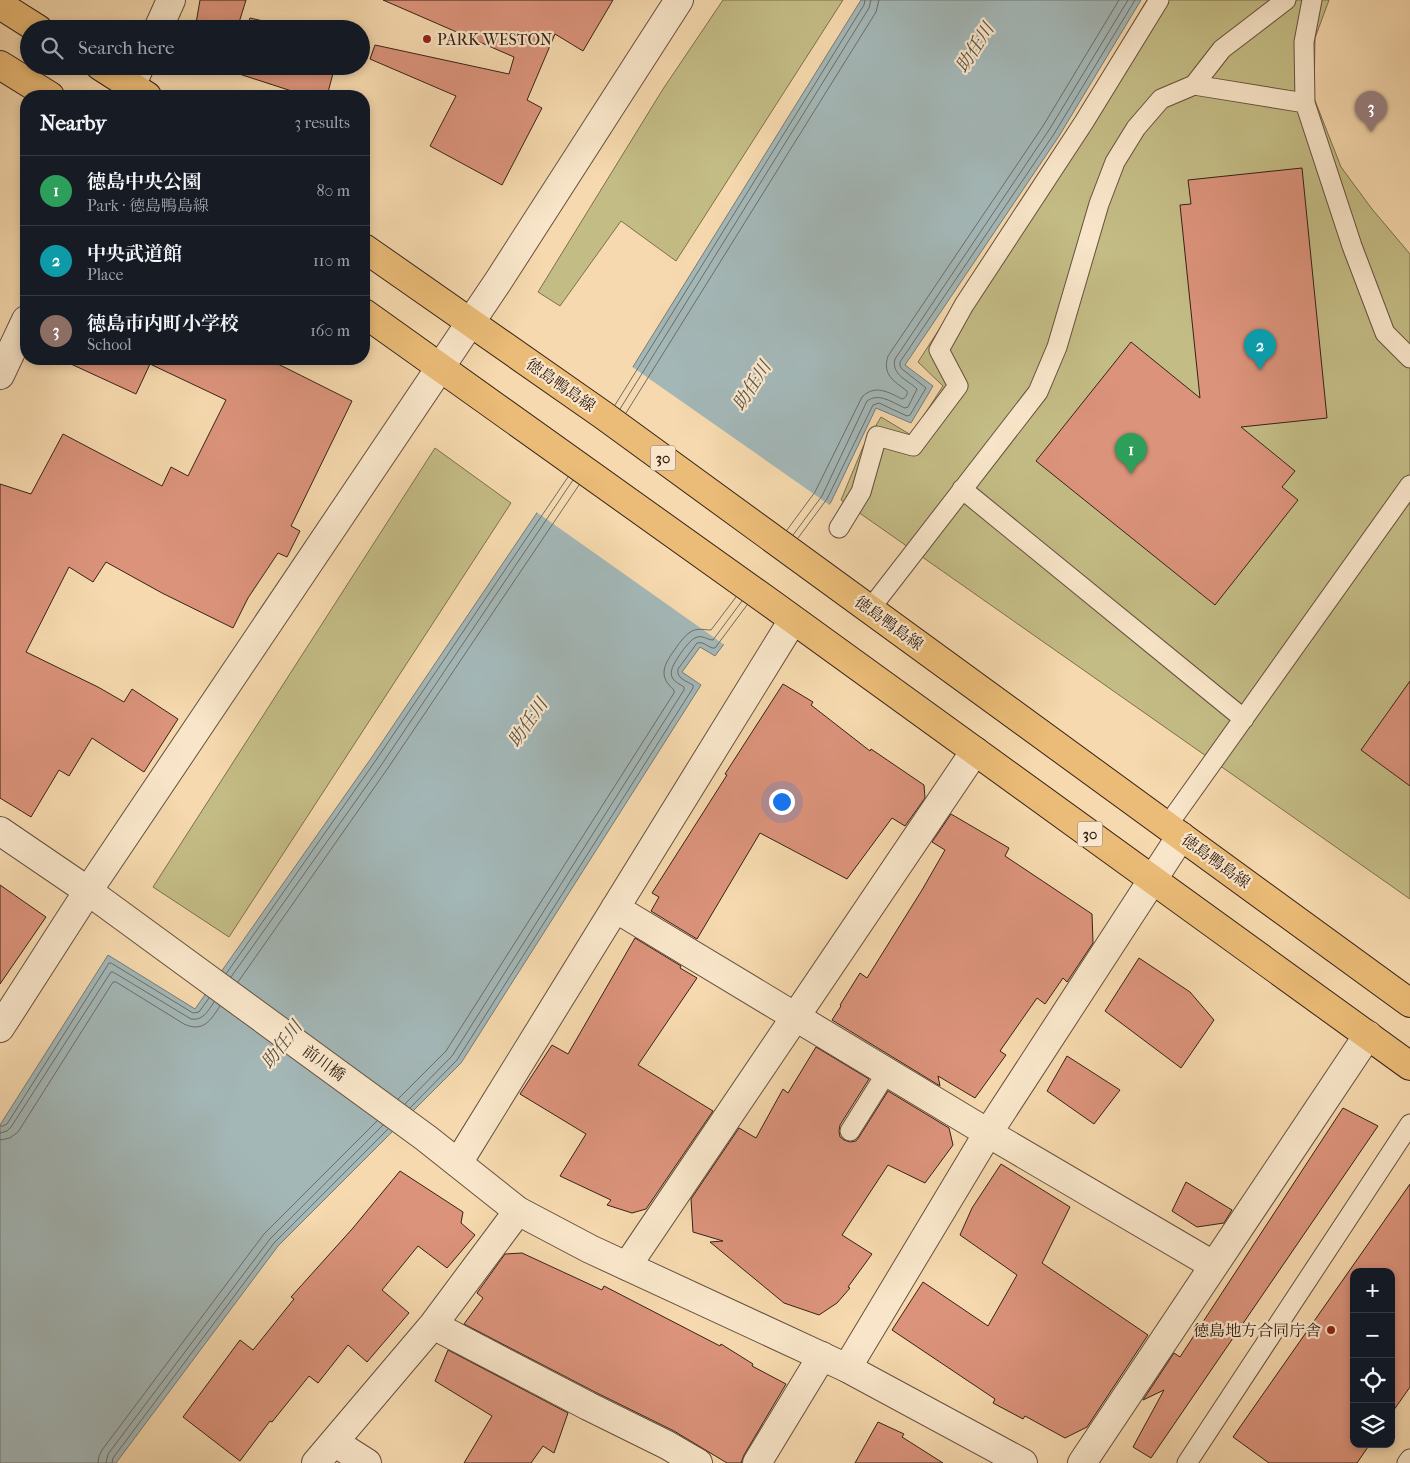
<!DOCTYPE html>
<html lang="en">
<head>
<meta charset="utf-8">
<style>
	:root { --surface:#171b24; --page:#20242c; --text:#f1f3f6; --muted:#9ea1a6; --line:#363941; --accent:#c59692 }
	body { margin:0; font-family:"IM FELL French Canon","Noto Serif JP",serif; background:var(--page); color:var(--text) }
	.controls { position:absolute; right:15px; bottom:15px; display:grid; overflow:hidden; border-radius:10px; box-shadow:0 2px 8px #0003 }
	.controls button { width:45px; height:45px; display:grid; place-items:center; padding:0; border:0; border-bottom:1px solid var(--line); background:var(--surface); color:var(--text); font:25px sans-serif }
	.you { position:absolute; left:781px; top:801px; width:18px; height:18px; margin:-12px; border:4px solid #fff; border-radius:50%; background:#1a73e8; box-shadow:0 0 0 8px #1a73e833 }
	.badge { display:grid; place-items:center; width:32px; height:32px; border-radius:50%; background:var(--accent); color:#fff; font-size:16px; font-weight:700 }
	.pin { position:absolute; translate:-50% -41px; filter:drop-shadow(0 1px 2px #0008) }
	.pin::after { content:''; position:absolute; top:26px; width:18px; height:15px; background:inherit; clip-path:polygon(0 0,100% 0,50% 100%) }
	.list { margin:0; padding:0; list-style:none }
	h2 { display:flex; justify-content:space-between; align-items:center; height:65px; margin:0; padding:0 20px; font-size:21px }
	h2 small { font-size:16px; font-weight:400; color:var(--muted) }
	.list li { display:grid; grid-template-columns:32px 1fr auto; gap:15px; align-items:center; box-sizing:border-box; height:70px; padding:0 20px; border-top:1px solid var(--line) }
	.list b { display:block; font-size:19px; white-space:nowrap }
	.list p { margin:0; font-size:16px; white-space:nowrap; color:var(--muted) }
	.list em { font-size:16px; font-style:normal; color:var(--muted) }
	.icon { flex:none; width:28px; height:28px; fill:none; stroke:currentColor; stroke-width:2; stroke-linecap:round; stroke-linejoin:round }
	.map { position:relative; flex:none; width:1410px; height:1463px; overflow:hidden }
	.search { position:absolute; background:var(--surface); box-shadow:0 2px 8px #0003; left:20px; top:20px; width:350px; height:55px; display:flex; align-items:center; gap:12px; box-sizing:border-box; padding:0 18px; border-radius:28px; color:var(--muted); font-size:19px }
	.panel { position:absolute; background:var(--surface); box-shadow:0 2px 8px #0003; left:20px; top:90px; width:350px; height:275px; border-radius:20px }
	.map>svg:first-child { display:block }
	.green { fill:#c4bc85; stroke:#7d6f4e }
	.water { fill:#a3b7b7; stroke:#777b77 }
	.pier { fill:#f6d9ae }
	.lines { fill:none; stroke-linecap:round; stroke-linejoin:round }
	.shore { stroke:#6c6c68; stroke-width:1 }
	.building { fill:#db937b; stroke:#362218 }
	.service-casing { stroke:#66503e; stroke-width:21 }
	.minor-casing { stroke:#66503e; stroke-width:30 }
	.tertiary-casing { stroke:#66503e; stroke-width:30 }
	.primary-casing { stroke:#362218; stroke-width:30 }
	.service { stroke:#f9e6ca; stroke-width:19 }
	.minor { stroke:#f9e6ca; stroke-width:28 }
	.tertiary { stroke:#f9e6ca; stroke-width:28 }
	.primary { stroke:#ebbc77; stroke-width:28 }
	.poi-dot { fill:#8f2418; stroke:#f9e6ca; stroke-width:2 }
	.labels { text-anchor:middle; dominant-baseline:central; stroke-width:4.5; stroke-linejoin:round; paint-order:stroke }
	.shield { fill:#f9e6ca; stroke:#705d4d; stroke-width:1 }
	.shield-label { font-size:15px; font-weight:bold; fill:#362218 }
	.poi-label { font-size:16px; fill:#362218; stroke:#f9e6ca; text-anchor:start }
	.street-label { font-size:16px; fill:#362218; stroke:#f9e6ca }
	.water-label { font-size:18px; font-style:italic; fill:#574f48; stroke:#f9e6ca }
</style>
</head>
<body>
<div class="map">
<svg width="1410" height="1463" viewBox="0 0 1410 1463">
	<rect width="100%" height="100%" fill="#f6d9ae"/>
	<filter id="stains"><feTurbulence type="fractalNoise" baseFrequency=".004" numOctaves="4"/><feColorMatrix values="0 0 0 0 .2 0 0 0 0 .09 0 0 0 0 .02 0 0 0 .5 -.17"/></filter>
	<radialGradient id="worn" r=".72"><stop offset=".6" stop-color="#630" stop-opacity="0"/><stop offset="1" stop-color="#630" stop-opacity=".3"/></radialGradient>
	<path class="green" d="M 723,0 L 843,0 L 676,261 L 621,221 L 560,306 L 538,292 L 663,89 Z
		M 1147,0 L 1329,0 L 1315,38 L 1314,98 L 1341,167 L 1372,209 L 1410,254 L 1410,899 L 841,500 L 863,447 L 881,417 L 911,435 L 943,386 L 918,362 L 1076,118 Z
		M 435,448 L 511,503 L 229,937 L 153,887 Z"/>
	<path class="water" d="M 861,0 L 1141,0 L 1059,136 L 905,365 L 933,386 L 911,423 L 876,408 L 831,502 L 715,656 L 700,647 L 682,672 L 701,685 L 461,1063 L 278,1246 L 116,1463 L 0,1463 L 0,1125 L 108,955 L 195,1009 L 372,757 L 603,415 Z"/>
	<path class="pier" d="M 631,366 L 831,506 L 726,646 L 535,511 L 601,413 Z"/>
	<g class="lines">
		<path class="shore" d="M 615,405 L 864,5 L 865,0
			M 620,409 L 869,8 L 871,0
			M 626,413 L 876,12 L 879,0
			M 787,530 L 815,492 L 862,397 C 875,384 888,392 902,399 C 905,399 908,394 907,391 C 894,381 882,375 888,356 L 1043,126 L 1119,0
			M 793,535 L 822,496 L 867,401 C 879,392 893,403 905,408 L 908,407 L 917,389 C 908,380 891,375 895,359 L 1049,130 L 1128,0
			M 798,538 L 827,499 L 873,405 L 879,403 L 907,416 L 910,415 L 926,388 L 902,369 L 900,366 L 900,362 L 1054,134 L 1135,0
			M 226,974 L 376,760 L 568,477
			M 231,977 L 382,764 L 573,480
			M 238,982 L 388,768 L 579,485
			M 398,1099 L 446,1051 L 674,693 L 674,690 C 655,674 667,661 678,645 C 682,640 686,634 692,631 C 699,628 705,630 711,630 L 736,597
			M 405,1104 L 452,1056 L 684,690 L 684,687 C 680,684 674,682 672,677 C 671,675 671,672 672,669 C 673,663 689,640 695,638 C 702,634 707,640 713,640 L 742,601
			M 410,1108 L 457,1060 L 693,688 L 693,685 C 686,681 676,678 678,669 L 697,643 C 705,641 709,649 715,648 L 747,605
			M 0,1126 L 3,1126 L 7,1124 L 109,963 L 111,963 L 193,1013 L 199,1012 L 209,998
			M 0,1133 L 7,1131 L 11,1127 L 111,972 L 113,972 L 191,1019 C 203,1021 208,1011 214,1002
			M 0,1140 L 10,1138 L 18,1132 L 113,982 L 116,982 L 184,1024 C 203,1033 211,1020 220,1006
			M 98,1463 L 99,1456 L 102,1450 L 264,1234 L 377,1121
			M 106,1463 L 108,1454 L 270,1239 L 383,1125
			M 112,1463 L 113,1458 L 274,1243 L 388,1129"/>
	</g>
	<path class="building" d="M 200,0 L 246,0 L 237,29 L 195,29 Z
		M 383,0 L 613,0 L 583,51 L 555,34 L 527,100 L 542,108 L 502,185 L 430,146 L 456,96 L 370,59 L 375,45 L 509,74 L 514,57 Z
		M 250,18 L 298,29 L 246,29 Z
		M 231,66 L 335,66 L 327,96 L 307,96 L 230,71 Z
		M 1302,168 L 1327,418 L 1241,427 L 1295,471 L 1282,487 L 1298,500 L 1215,605 L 1036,461 L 1131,342 L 1200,398 L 1180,205 L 1191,204 L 1188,180 Z
		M 60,359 L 268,359 L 352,401 L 291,526 L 300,531 L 287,557 L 278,553 L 248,598 L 233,628 L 162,593 L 106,562 L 93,582 L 69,567 L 26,652 L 98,687 L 124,702 L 132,689 L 178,719 L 144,772 L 92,738 L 69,776 L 59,770 L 31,817 L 0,798 L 0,484 L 31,494 L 63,434 L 162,486 L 171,467 L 188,476 L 226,400 L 150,364 L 136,394 Z
		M 1410,681 L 1410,786 L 1361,750 Z
		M 783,684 L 813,702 L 811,705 L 870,751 L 871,749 L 924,785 L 925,798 L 905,826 L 892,818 L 847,879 L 760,833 L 697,939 L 651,911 L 659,897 L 652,893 L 727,775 L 725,774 Z
		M 951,814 L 1009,848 L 1005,856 L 1092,914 L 1093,943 L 1067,982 L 1063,978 L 1045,1004 L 1037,998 L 1000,1051 L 1006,1055 L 975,1098 L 938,1076 L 940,1086 L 832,1020 L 841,1006 L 840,1005 L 860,973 L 867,978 L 922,890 L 945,850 L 932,842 Z
		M 0,885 L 46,917 L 0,984 Z
		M 635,938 L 681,966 L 680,968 L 697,978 L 638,1065 L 713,1111 L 646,1209 L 632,1213 L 607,1205 L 611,1200 L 560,1176 L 586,1134 L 520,1094 L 552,1045 L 568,1054 Z
		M 1139,958 L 1190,992 L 1214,1020 L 1181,1068 L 1105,1011 Z
		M 816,1047 L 869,1079 L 840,1125 L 839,1131 L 840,1137 L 844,1140 L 850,1142 L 856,1141 L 859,1137 L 888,1091 L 949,1128 L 953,1145 L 925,1183 L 888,1165 L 842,1235 L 872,1254 L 848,1287 L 850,1288 L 837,1303 L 819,1315 L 784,1303 L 710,1242 L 723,1241 L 693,1232 L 691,1199 L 739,1128 L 756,1138 L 783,1089 L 788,1093 Z
		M 1067,1056 L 1120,1090 L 1094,1124 L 1047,1091 Z
		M 1343,1108 L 1378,1126 L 1151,1458 L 1133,1447 L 1164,1390 L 1143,1400 L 1174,1353 L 1180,1357 Z
		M 1001,1164 L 1070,1207 L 1042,1263 L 1148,1335 L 1087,1427 L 1065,1438 L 1025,1416 L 1023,1419 L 993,1403 L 995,1399 L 892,1330 L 923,1282 L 988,1326 L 1017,1275 L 960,1235 L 972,1208 Z
		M 400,1171 L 463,1212 L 461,1223 L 475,1235 L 447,1268 L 418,1246 L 382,1290 L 409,1313 L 367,1362 L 348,1345 L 318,1383 L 309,1376 L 272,1422 L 270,1421 L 240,1461 L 183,1417 L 240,1340 L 253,1350 L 294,1299 L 291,1297 L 353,1228 Z
		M 1186,1182 L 1232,1210 L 1224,1223 L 1197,1227 L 1172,1211 Z
		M 1410,1184 L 1410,1387 L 1391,1414 L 1391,1272 L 1354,1272 L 1354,1444 L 1370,1444 L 1357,1463 L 1269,1463 L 1233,1437 Z
		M 522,1253 L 602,1290 L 604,1286 L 720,1346 L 721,1344 L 753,1364 L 752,1366 L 786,1384 L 744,1455 L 741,1463 L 727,1463 L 674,1431 L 595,1392 L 464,1324 L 483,1298 L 477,1293 L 505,1254 Z
		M 448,1350 L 568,1413 L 554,1453 L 543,1446 L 531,1463 L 464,1463 L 492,1416 L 435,1381 Z
		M 878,1422 L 904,1434 L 902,1437 L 943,1463 L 855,1463 Z"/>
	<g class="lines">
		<defs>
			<path id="service" d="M 1312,0 L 1304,42 L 1305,103 L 1352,246 L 1385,333 L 1410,358
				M 1194,85 L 1222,49 L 1286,0
				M 962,489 L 1244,719
				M 839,528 L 861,492 L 877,436 L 913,446 L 958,386 L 939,350 L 964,305 L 1084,122 L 1159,0
				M 870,609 L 1038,392 L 1057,347 L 1099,204 L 1115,162 L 1136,128 L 1161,99 L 1194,85 L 1305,103
				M 1167,826 L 1410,485
				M 850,1131 L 887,1072
				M 1187,1463 L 1410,1124
				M 1407,1463 L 1410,1459"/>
			<path id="minor" d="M 615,908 L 988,1133 L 1213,1265
				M 458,1163 L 793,620
				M 627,1266 L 975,751
				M 433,1325 L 588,1406 L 667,1445 L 698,1463
				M 847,1368 L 988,1133 L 1181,836
				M 334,1442 L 367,1463
				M 316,1463 L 433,1325 L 518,1211
				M 757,1463 L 822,1356
				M 1082,1463 L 1368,1035"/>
			<path id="tertiary" d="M 158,29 L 171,0
				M 127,96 L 140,66
				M 0,375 L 26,320
				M 0,831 L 88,891 L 426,1138 L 518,1211 L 590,1249 L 847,1368 L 1023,1463
				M 0,1028 L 88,891 L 499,280 L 679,0"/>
			<path id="primary" d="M 0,5 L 38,29
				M 0,65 L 50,96
				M 100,66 L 147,96
				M 364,248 L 603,415 L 1410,1003
				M 364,313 L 769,602 L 1410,1066"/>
		</defs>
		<use href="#service" class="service-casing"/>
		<use href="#minor" class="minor-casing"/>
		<use href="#tertiary" class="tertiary-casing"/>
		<use href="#primary" class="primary-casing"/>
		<use href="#service" class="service"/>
		<use href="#minor" class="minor"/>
		<use href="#tertiary" class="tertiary"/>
		<use href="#primary" class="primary"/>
	</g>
	<g class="poi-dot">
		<circle cx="427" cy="39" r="5"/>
		<circle cx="1331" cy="1330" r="5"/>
	</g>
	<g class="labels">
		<g class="shield">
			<rect x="650.5" y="445.5" width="25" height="25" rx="4"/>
			<rect x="1077.5" y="821.5" width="25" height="25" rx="4"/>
		</g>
		<g class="shield-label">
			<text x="663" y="458">30</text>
			<text x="1090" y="834">30</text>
		</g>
		<g class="poi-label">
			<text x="437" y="39">PARK WESTON</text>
			<text x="1321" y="1330" text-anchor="end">徳島地方合同庁舎</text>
		</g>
		<g class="street-label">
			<text transform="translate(561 385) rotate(35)">徳島鴨島線</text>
			<text transform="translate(889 623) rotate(36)">徳島鴨島線</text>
			<text transform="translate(1216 861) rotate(36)">徳島鴨島線</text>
			<text transform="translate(324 1063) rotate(36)">前川橋</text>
		</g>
		<g class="water-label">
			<text transform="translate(975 48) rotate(-57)">助任川</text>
			<text transform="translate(752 386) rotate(-57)">助任川</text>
			<text transform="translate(528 723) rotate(-55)">助任川</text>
			<text transform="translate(282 1045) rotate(-52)">助任川</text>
		</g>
	</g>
	<rect width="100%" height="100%" filter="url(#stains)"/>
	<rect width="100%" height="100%" fill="url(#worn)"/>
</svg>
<div class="controls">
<button>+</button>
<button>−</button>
<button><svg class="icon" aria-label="locate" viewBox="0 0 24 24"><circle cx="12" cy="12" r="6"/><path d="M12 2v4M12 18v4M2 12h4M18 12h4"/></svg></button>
<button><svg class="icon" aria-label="layers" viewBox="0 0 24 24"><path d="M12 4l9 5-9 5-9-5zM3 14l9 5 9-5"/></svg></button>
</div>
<div class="you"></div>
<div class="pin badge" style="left:1131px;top:474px;background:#2e9e5b">1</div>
<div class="pin badge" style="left:1260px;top:370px;background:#0f9aa8">2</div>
<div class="pin badge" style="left:1371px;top:132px;background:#8d6e63">3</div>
<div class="search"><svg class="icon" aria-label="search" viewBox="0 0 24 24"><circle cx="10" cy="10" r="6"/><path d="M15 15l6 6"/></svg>Search here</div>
<section class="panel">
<h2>Nearby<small>3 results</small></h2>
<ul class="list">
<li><span class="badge" style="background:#2e9e5b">1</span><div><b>徳島中央公園</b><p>Park · 徳島鴨島線</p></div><em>80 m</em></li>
<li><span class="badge" style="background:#0f9aa8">2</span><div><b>中央武道館</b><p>Place</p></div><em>110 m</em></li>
<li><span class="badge" style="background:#8d6e63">3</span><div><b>徳島市内町小学校</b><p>School</p></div><em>160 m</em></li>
</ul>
</section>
</div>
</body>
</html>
